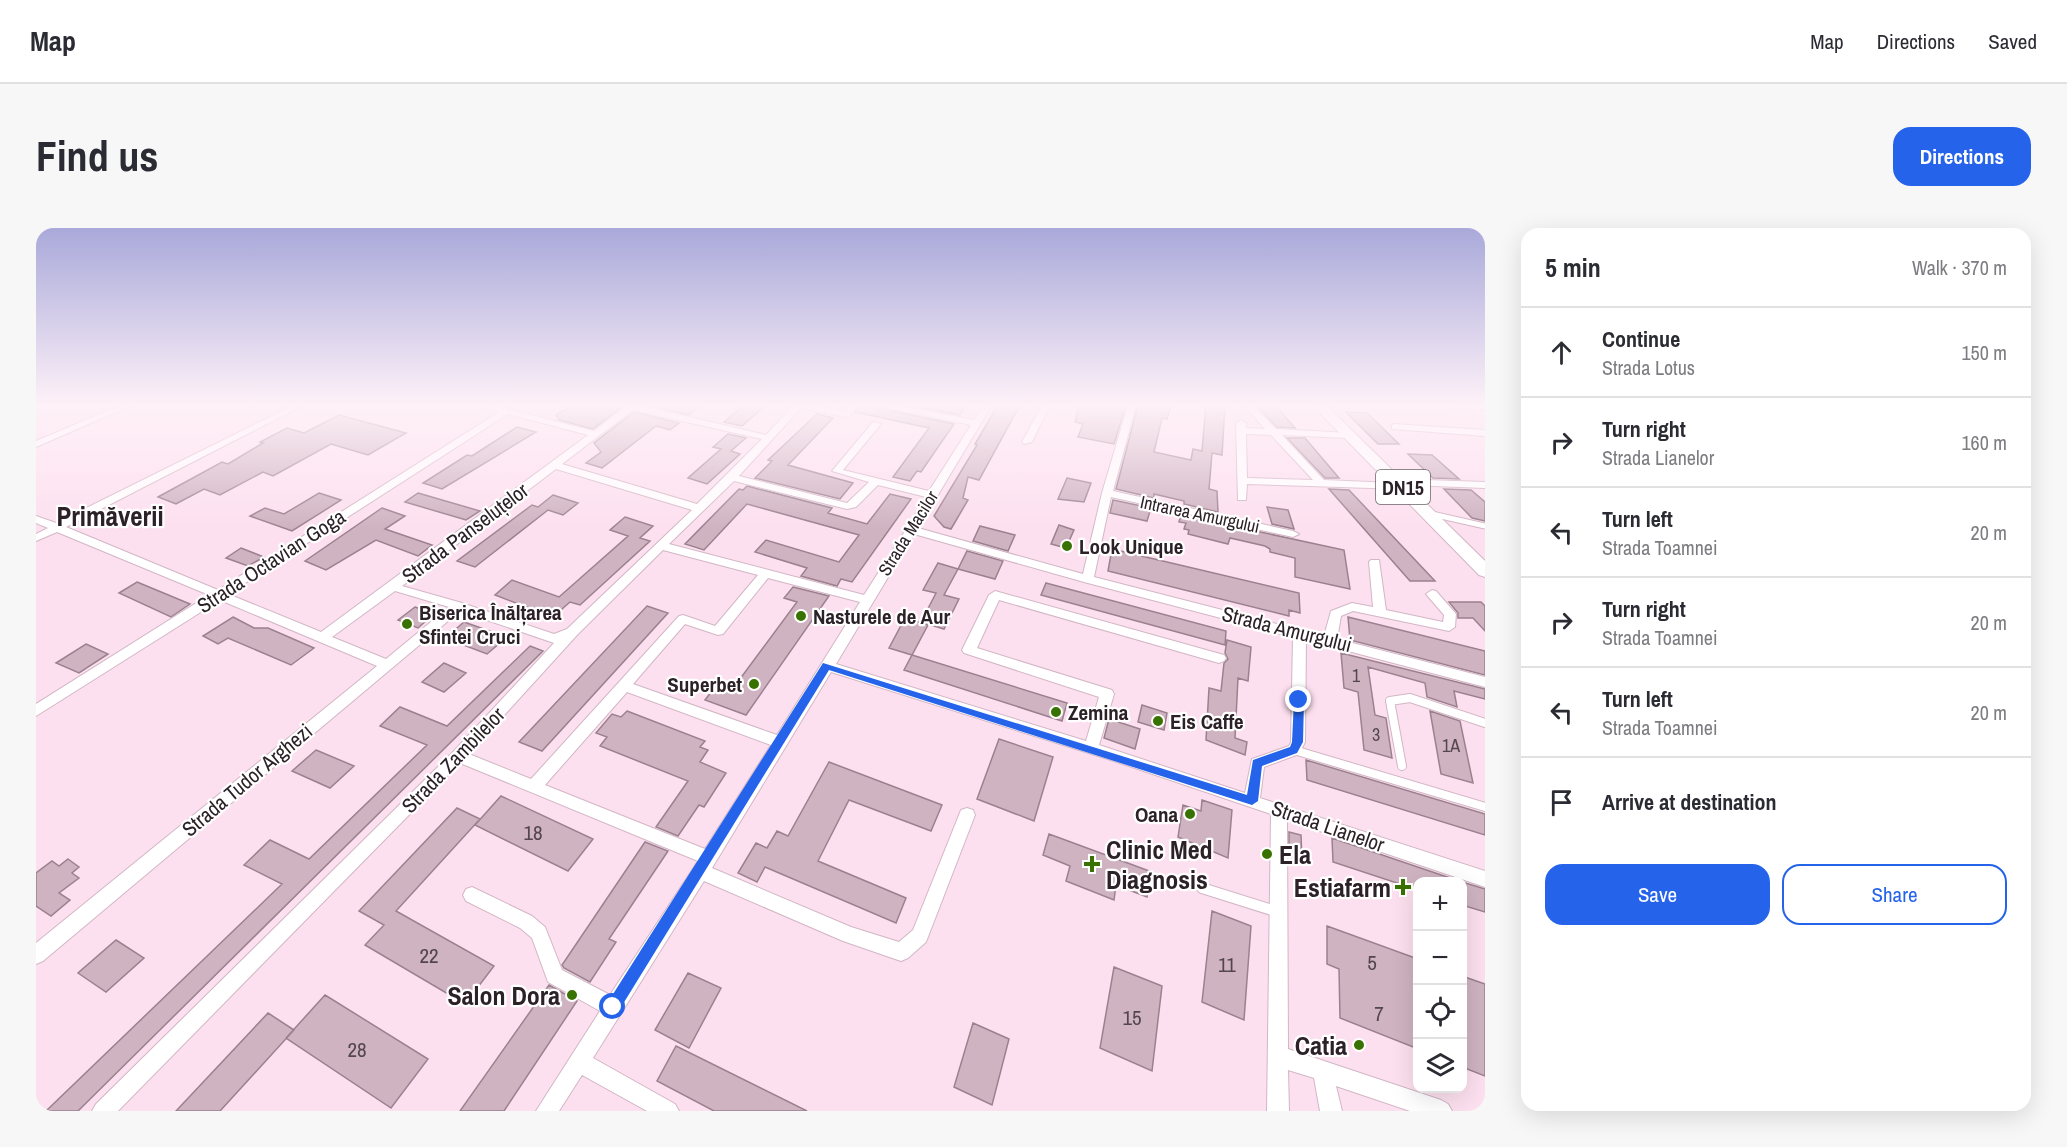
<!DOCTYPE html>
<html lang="en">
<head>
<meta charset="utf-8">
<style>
	:root { --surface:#fff; --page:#f7f7f7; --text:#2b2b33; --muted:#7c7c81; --line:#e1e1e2; --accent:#2563eb }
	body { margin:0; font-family:"Archivo Narrow",sans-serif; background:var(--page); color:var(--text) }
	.controls { position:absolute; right:18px; bottom:18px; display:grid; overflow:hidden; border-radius:12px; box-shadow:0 6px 24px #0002 }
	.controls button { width:54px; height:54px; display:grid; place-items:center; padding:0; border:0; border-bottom:2px solid var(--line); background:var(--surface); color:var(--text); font:30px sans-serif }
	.stop { position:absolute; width:18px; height:18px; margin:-14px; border:4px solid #2563eb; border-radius:50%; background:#fff }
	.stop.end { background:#2563eb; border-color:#fff; box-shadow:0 2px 6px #0008 }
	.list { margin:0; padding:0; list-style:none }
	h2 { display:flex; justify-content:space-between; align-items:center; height:78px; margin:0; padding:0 24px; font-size:26px }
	h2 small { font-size:20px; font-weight:400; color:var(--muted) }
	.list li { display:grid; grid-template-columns:39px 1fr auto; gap:18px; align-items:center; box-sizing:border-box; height:90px; padding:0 24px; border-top:2px solid var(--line) }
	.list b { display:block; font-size:22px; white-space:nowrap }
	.list p { margin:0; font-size:20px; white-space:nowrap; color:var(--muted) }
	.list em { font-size:20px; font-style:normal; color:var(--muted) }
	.actions { display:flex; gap:12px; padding:18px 24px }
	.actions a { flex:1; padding:14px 0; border:2px solid var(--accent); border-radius:18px; text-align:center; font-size:21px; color:var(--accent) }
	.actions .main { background:var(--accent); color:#fff }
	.icon { flex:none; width:33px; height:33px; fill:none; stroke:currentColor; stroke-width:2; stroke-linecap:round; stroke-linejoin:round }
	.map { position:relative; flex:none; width:1449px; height:883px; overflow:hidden; border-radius:18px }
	header { display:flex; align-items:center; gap:36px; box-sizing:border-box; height:84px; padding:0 30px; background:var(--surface); border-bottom:2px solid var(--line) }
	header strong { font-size:28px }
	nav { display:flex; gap:33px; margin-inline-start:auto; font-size:21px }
	.intro { display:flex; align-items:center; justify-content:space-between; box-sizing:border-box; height:144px; padding:0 36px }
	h1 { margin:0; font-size:42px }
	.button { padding:15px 27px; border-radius:18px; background:var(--accent); color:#fff; font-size:21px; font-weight:700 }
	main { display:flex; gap:36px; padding:0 36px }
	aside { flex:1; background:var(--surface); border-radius:18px; box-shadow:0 6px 24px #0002 }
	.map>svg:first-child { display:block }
	.building { fill:#cfb3c1; stroke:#9b818f; stroke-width:1.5 }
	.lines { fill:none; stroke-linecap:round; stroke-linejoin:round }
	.lane-far2-casing { stroke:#d2b6c4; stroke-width:7 }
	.lane-far1-casing { stroke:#d2b6c4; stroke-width:10 }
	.lane-casing { stroke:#d2b6c4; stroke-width:12 }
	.street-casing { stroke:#d2b6c4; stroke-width:2 }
	.primary-casing { stroke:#d2b6c4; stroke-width:2 }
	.lane-far2 { stroke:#fff; stroke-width:5 }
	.lane-far1 { stroke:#fff; stroke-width:8 }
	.lane { stroke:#fff; stroke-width:10 }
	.street { fill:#fff; fill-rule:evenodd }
	.primary { fill:#fff; fill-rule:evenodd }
	.route { fill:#2563eb }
	.poi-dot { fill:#387201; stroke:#fff; stroke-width:2 }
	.labels { text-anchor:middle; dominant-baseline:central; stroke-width:4.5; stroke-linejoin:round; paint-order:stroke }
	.far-street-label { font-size:18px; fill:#2b2126; stroke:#fff }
	.number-label { font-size:18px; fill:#54464d }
	.shield { fill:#fff; stroke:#6b6467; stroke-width:1.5 }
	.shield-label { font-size:20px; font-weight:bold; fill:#2b2126 }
	.street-label { font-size:21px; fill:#2b2126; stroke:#fff }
	.poi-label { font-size:21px; font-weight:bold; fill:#2b2126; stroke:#fff; text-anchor:start }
	.near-number-label { font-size:21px; fill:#54464d }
	.near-poi-label { font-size:26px; font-weight:bold; fill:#2b2126; stroke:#fff; text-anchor:end }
	.district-label { font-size:27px; font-weight:bold; fill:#2b2126; stroke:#fff }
</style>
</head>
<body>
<header>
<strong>Map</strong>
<nav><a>Map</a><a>Directions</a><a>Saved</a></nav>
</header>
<div class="intro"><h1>Find us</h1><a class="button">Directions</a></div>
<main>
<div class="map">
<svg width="1449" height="883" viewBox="0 0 1449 883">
	<rect width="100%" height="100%" fill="#fde0ef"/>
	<path class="building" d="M 536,177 L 588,177 L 557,201 L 523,192 L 520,187 Z
		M 610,177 L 665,177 L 653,187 Z
		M 708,177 L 730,177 L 706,198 L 688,194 Z
		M 824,177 L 845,177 L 851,182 L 918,196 L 885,244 L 881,243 L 874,253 L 857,249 L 893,200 L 819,184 Z
		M 872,177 L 931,177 L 924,187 Z
		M 962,177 L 984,177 L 943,252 L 932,249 L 927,270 L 932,272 L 915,301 L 908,299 L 898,288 L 941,217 L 939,216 Z
		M 1043,177 L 1090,177 L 1078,216 L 1042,209 L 1047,196 L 1039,194 Z
		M 1102,177 L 1135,177 L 1131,191 L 1126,190 L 1118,224 L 1155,232 L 1157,221 L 1166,223 L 1170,177 L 1189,177 L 1186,227 L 1176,225 L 1173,261 L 1181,263 L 1182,284 L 1148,276 L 1148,273 L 1118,266 L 1118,270 L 1080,261 Z
		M 1220,177 L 1239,177 L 1259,200 L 1241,199 Z
		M 598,184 L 643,195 L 634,202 L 620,198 L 566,240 L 550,235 L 565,224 L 558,215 Z
		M 1310,184 L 1331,185 L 1363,216 L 1342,216 Z
		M 781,186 L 797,190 L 752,237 L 817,255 L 804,271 L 719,250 L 736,233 L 732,232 Z
		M 303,187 L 370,205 L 332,227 L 295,216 L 237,248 L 227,244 L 184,267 L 168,261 L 140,276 L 122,269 L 186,234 L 192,236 L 227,215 L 224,214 L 251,200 L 268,205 Z
		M 481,199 L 500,204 L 406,261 L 387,255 L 431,227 L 436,228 Z
		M 692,206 L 710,210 L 695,223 L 704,226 L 671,256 L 652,250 L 685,221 L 677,219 Z
		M 1251,210 L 1269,210 L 1303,250 L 1289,250 Z
		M 1372,226 L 1396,227 L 1423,251 L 1397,250 Z
		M 1031,250 L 1055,255 L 1048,274 L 1022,271 Z
		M 711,258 L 796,280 L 792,285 L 831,296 L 854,266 L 875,271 L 816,354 L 805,351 L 801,358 L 765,348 L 771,340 L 719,324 L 730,312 L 803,334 L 823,307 L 711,276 L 668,322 L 649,316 L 703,261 L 707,262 Z
		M 1293,261 L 1313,262 L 1399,353 L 1374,353 Z
		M 1408,261 L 1435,262 L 1449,274 L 1449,293 L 1436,290 Z
		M 283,265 L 305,272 L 256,303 L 214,288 L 229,280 L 248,286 Z
		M 382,265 L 444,283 L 430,292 L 369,274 Z
		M 517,267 L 542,275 L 527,287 L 512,282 L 439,339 L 421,333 L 496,277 L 502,279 Z
		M 1077,272 L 1115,280 L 1111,293 L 1074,285 Z
		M 1231,279 L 1252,282 L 1258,301 L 1236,296 Z
		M 346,280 L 369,288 L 349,301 L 396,317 L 382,328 L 340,312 L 290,342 L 269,333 Z
		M 1145,287 L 1308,322 L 1314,361 L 1259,349 L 1259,330 L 1234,324 L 1234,321 L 1229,318 L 1194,310 L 1192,316 L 1152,306 L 1153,302 L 1148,301 L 1150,295 L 1143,294 Z
		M 589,289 L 617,298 L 604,310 L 614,313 L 544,377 L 534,374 L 517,389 L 459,367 L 476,352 L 523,369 L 592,308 L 574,302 Z
		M 1023,297 L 1038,302 L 1030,320 L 1015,316 Z
		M 944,298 L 979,307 L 972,323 L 937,313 Z
		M 205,320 L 228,329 L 212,338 L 190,330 Z
		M 1076,321 L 1263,365 L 1264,385 L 1253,382 L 1253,388 L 1072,343 Z
		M 931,323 L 967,333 L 959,351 L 922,341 Z
		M 902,335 L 922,341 L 908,367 L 923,371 L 908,401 L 885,394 L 900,365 L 887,362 Z
		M 101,354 L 154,376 L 135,389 L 83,365 Z
		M 1010,355 L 1190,403 L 1189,417 L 1005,367 Z
		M 757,359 L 793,368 L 710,487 L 669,472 L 683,454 L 698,459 L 761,374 L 748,370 Z
		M 1413,374 L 1445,374 L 1449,378 L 1449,403 L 1437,390 L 1422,390 L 1422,385 Z
		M 611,378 L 632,385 L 506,523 L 483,514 Z
		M 379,379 L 398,386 L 382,400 L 362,392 Z
		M 197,389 L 218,400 L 232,400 L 278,420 L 255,437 L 192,410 L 182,416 L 167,408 Z
		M 1312,389 L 1449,423 L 1449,447 L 1314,412 Z
		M 869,390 L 892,397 L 876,427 L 853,420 Z
		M 428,394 L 471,409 L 451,426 L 409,410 Z
		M 1191,412 L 1215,419 L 1212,453 L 1202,450 L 1199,510 L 1211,514 L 1209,527 L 1170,512 L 1173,460 L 1185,463 L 1188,435 L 1192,431 L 1189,425 Z
		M 50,416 L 72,426 L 43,445 L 20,435 Z
		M 494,418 L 507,423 L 42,883 L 10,883 L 246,656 L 208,637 L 234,612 L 273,631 L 391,517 L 344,498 L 364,479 L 411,498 Z
		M 1305,425 L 1449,461 L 1449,471 L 1418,463 L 1421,479 L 1391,469 L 1389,455 L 1332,439 L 1339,487 L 1350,490 L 1356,530 L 1328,522 L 1322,464 L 1308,460 Z
		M 876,427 L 1031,475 L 1026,493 L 868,442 Z
		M 408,435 L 430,445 L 408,464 L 386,454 Z
		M 1106,477 L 1131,485 L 1128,502 L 1102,494 Z
		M 591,483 L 669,513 L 664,519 L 672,522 L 664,534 L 690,545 L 668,579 L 663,577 L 642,608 L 620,599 L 652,553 L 564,518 L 571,509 L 560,505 L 576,486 L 585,489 Z
		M 1394,483 L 1424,493 L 1437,555 L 1405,546 Z
		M 1073,491 L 1104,501 L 1099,521 L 1068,510 Z
		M 963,511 L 1017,529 L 998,593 L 941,571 Z
		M 280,522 L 318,538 L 294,560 L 256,543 Z
		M 1270,532 L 1449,586 L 1449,607 L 1271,552 Z
		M 793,534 L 906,577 L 895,603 L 813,572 L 782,633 L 870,670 L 860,695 L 729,639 L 721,654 L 702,645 L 720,615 L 731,620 L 741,603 L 752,608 Z
		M 465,568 L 557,611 L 532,643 L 439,597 Z
		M 1166,572 L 1196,582 L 1192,630 L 1142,609 L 1147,577 L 1165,583 Z
		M 421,580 L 444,591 L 360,683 L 458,738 L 429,776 L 329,717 L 348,697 L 323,683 Z
		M 1253,604 L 1265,607 L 1266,632 L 1253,628 Z
		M 1013,606 L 1116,644 L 1111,669 L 1080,657 L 1078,672 L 1030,653 L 1034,638 L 1007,627 Z
		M 1296,610 L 1426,654 L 1382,654 L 1382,662 L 1297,634 Z
		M 609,614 L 632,623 L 573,711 L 580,714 L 554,754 L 528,740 L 526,737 Z
		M 32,631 L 43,639 L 36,645 L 43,650 L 23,665 L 34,672 L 15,688 L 0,678 L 0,645 L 16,633 L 23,638 Z
		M 1426,654 L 1449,661 L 1449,684 L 1426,677 Z
		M 1176,683 L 1215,698 L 1208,792 L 1166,774 Z
		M 1291,698 L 1382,731 L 1382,821 L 1304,790 L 1303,741 L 1291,736 Z
		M 80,712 L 108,730 L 70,764 L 42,745 Z
		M 1078,739 L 1126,758 L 1116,843 L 1064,820 Z
		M 652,745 L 685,760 L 653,820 L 619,802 Z
		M 1426,748 L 1449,756 L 1449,848 L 1426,839 Z
		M 513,757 L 541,773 L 468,883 L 424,883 Z
		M 289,767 L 392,831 L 355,880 L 250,810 Z
		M 232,785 L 258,802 L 184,883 L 140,883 Z
		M 937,795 L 973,811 L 956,877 L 918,859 Z
		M 640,818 L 771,883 L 678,883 L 621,853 Z"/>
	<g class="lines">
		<defs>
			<path id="lane-far2" d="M 1396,286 L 1449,298"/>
			<path id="lane-far1" d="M 1258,522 L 1449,579
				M 1366,538 L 1354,473 L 1374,470 L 1449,495"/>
			<path id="lane" d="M 1166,660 L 1242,684"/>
			<path id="street" d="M 85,177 L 96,177 L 0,219 L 0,213 Z
				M 258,177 L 268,177 L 30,299 L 182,362 L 463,184 L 444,179 L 443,177 L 456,177 L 558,203 L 591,177 L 602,177 L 730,207 L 758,177 L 775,177 L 808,183 L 814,177 L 822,177 L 813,188 L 810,189 L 765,180 L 703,248 L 811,275 L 833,254 L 796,243 L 837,194 L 845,196 L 807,242 L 893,263 L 935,197 L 851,180 L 847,177 L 862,177 L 938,192 L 948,177 L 956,177 L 882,300 L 1047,346 L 1066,265 L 1092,177 L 1100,177 L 1077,263 L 1257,303 L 1263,306 L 1257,309 L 1075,269 L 1058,349 L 1260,401 L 1264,400 L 1288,408 L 1295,383 L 1316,375 L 1337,379 L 1333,334 L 1335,332 L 1343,332 L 1350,382 L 1407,394 L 1408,387 L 1390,366 L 1396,362 L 1400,363 L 1420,386 L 1419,399 L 1413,403 L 1317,383 L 1305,388 L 1301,411 L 1449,449 L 1449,459 L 1270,412 L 1269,514 L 1263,526 L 1228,539 L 1224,570 L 1449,643 L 1449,659 L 1251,592 L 1252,821 L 1405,872 L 1412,876 L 1416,883 L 1374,883 L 1300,858 L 1306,883 L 1284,883 L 1278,850 L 1252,842 L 1253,883 L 1231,883 L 1235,586 L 1075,532 L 795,444 L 676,640 L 815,699 L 863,714 L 877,702 L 925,582 L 931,580 L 937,582 L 939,587 L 890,714 L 872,730 L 865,733 L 807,713 L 668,653 L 557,830 L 639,876 L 643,883 L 611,883 L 546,847 L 523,883 L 500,883 L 564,783 L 512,754 L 496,710 L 484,700 L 430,673 L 427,667 L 430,661 L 436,659 L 496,688 L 509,699 L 526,742 L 574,767 L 662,633 L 424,535 L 82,883 L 56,883 L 60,876 L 417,524 L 518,415 L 424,383 L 7,733 L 0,736 L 0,715 L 341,438 L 184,372 L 0,488 L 0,476 L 173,367 L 21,304 L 0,313 L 0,306 L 12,300 L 0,295 L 0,288 L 20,295 ZM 597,182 L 726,211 L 661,276 L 526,236 ZM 472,186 L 552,207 L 285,404 L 192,366 ZM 520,241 L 656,282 L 531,401 L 518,406 L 426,375 L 366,358 ZM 698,253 L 811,281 L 820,279 L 842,257 L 890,269 L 872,298 L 867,301 L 869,303 L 828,367 L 633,316 ZM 878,306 L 1048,354 L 1257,409 L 1255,514 L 1253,518 L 1216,531 L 1209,565 L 1063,517 L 1078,466 L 1076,462 L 941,420 L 963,372 L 1183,435 L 1188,433 L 1190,430 L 1188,427 L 959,363 L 953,367 L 926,422 L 928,425 L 1063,469 L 1050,513 L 800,436 ZM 627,322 L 722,347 L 679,398 L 647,387 L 643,388 L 495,551 L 433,526 L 542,406 ZM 732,350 L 824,374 L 741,507 L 597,456 L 649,396 L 682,407 L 687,406 ZM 359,363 L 413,379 L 350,431 L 296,409 ZM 591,464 L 735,517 L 669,621 L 509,557 Z
				M 1006,177 L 1014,177 L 996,214 L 988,216 L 986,214 Z
				M 1208,177 L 1217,177 L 1240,201 L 1315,205 L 1315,209 L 1312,210 L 1246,207 L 1288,252 L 1357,255 L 1362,251 L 1449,254 L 1449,260 L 1371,257 L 1366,261 L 1211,256 L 1210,272 L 1202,272 L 1200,195 L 1205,192 L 1210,195 L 1210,200 L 1229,201 ZM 1210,206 L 1235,207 L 1277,252 L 1211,250 Z
				M 1412,177 L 1449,177 L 1449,182 L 1416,180 Z
				M 1359,196 L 1449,202 L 1449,208 L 1356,201 L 1356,197 Z"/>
			<path id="primary" d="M 1276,177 L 1290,177 L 1449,333 L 1449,349 L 1443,347 Z"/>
		</defs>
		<use href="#lane-far2" class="lane-far2-casing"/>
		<use href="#lane-far1" class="lane-far1-casing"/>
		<use href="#lane" class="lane-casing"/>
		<use href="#street" class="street-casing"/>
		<use href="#primary" class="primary-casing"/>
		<use href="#lane-far2" class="lane-far2"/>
		<use href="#lane-far1" class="lane-far1"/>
		<use href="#lane" class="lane"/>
		<use href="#street" class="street"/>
		<use href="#primary" class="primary"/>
	</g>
	<linearGradient id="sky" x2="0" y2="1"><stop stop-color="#a9a9da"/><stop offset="0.59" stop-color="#fef1f8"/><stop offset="1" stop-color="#fef1f8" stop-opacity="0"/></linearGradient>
	<rect width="1449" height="300" fill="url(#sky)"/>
	<path class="route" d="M 787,435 L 1211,567 L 1217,532 L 1254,519 L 1256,514 L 1258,472 L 1263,469 L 1268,472 L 1267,514 L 1261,525 L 1226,538 L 1222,573 L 1216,577 L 793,442 L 582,784 L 572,784 L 572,774 Z"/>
	<g class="poi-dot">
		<circle cx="1031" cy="318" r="6"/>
		<circle cx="765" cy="388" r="6"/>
		<circle cx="371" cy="396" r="6"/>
		<circle cx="718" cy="456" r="6"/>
		<circle cx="1020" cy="484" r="6"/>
		<circle cx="1122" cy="493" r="6"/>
		<circle cx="1154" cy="586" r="6"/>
		<circle cx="1231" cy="626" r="6"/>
		<path d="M1053 627h6v6h6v6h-6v6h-6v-6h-6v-6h6z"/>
		<path d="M1364 650h6v6h6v6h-6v6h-6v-6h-6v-6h6z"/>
		<circle cx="536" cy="767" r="6"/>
		<circle cx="1323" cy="817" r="6"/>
	</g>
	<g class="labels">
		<g class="far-street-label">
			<text transform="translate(1164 286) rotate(12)">Intrarea Amurgului</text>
			<text transform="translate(872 305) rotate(-58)">Strada Macilor</text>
		</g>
		<g class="number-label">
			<text x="1320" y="447">1</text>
			<text x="1340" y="506">3</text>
			<text x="1415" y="517">1A</text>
		</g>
		<rect class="shield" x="1340" y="242" width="54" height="34" rx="4.5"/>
		<g class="shield-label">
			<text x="1367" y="259">DN15</text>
		</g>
		<g class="street-label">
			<text transform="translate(429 305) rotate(-37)">Strada Panseluțelor</text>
			<text transform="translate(235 333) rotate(-33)">Strada Octavian Goga</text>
			<text transform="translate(1251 401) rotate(14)">Strada Amurgului</text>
			<text transform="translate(417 532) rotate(-46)">Strada Zambilelor</text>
			<text transform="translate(211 552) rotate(-40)">Strada Tudor Arghezi</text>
			<text transform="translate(1292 598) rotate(19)">Strada Lianelor</text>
		</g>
		<g class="poi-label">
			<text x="1043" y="318">Look Unique</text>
			<text x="383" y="384">Biserica Înălțarea<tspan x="383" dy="24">Sfintei Cruci</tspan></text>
			<text x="777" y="388">Nasturele de Aur</text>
			<text x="706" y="456" text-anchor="end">Superbet</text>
			<text x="1032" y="484">Zemina</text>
			<text x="1134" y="493">Eis Caffe</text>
			<text x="1142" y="586" text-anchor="end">Oana</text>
		</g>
		<g class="near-number-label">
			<text x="497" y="604">18</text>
			<text x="393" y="727">22</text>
			<text x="1336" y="734">5</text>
			<text x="1191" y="736">11</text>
			<text x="1343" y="785">7</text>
			<text x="1096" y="789">15</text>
			<text x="321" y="821">28</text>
		</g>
		<g class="near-poi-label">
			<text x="1070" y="621" text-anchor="start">Clinic Med<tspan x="1070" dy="30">Diagnosis</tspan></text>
			<text x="1243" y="626" text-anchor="start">Ela</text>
			<text x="1355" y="659">Estiafarm</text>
			<text x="524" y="767">Salon Dora</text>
			<text x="1311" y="817">Catia</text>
		</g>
		<g class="district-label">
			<text x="74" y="288">Primăverii</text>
		</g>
	</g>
</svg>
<div class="controls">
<button>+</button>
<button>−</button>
<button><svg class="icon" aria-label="locate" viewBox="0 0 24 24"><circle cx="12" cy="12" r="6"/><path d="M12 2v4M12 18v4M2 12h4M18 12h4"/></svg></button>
<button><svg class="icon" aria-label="layers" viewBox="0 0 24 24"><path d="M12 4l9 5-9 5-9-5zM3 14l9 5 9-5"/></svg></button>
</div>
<div class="stop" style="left:577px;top:779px"></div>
<div class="stop end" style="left:1263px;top:472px"></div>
</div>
<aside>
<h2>5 min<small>Walk · 370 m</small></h2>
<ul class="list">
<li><svg class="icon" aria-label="ahead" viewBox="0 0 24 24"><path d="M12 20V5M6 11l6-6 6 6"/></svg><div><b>Continue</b><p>Strada Lotus</p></div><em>150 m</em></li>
<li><svg class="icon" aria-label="right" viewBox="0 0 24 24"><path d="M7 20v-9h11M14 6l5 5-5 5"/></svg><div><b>Turn right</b><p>Strada Lianelor</p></div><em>160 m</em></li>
<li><svg class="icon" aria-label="left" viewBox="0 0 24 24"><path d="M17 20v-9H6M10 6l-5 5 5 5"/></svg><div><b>Turn left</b><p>Strada Toamnei</p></div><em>20 m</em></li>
<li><svg class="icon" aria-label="right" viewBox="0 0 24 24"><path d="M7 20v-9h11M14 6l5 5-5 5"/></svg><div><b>Turn right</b><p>Strada Toamnei</p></div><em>20 m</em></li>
<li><svg class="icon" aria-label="left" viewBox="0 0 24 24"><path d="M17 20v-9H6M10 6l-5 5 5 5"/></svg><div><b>Turn left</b><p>Strada Toamnei</p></div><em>20 m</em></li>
<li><svg class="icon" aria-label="arrive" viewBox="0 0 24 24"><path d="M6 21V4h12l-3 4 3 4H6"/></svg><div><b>Arrive at destination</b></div></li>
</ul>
<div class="actions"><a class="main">Save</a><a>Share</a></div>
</aside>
</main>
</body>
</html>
